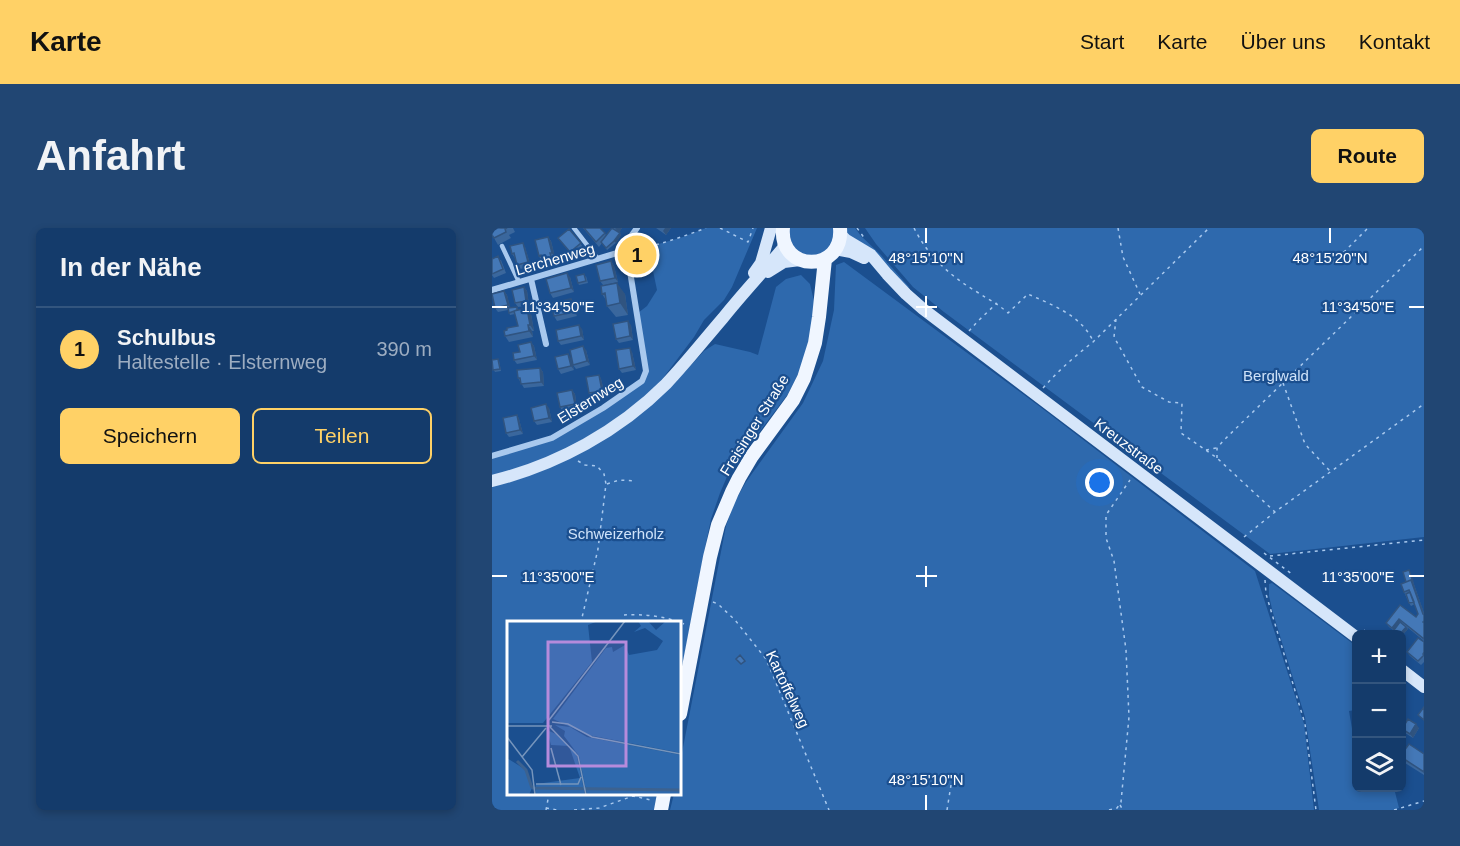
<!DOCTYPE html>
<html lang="de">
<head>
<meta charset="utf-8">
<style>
	:root { --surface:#143b6b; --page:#214673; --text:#f1f3f6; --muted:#9dadc1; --line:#33557e; --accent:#ffd166 }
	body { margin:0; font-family:Helvetica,sans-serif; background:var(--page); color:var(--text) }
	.controls { position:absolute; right:18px; bottom:18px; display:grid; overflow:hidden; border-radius:9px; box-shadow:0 3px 9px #0003 }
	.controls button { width:54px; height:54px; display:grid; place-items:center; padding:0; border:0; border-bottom:2px solid var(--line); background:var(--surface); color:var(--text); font:30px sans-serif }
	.you { position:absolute; left:608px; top:255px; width:21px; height:21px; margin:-15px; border:4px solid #fff; border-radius:50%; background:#1a73e8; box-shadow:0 0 0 9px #1a73e833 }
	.badge { display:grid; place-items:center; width:39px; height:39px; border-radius:50%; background:var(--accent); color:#111; font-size:20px; font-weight:700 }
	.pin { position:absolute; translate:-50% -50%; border:3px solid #fff; box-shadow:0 2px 6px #0006 }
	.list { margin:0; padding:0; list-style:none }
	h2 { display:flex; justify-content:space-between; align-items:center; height:78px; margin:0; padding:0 24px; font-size:26px }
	h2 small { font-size:20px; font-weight:400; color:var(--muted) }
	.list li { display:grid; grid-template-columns:39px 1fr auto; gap:18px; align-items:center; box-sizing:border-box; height:84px; padding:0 24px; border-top:2px solid var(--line) }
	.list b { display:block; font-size:22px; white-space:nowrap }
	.list p { margin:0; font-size:20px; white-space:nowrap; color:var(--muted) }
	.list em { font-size:20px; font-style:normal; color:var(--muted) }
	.actions { display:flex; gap:12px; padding:18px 24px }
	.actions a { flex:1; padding:14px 0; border:2px solid var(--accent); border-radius:9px; text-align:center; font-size:21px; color:var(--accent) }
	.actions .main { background:var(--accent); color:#111 }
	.icon { flex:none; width:33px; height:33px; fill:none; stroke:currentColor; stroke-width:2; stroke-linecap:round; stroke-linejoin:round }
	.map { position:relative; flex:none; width:932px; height:582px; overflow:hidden; border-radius:9px }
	header { display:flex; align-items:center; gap:36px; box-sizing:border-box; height:84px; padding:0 30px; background:var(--accent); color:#111 }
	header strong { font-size:28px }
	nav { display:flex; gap:33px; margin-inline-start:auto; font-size:21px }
	.intro { display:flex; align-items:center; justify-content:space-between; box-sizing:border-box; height:144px; padding:0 36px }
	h1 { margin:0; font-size:42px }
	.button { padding:15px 27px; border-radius:9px; background:var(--accent); color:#111; font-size:21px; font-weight:700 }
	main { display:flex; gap:36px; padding:0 36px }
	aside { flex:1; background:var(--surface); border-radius:9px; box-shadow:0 3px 9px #0003 }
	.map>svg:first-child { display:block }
	.green { fill:#2e69ad }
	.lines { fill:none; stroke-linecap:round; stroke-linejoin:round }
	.path { stroke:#a9c9ee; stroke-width:1.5; stroke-dasharray:3 4.5; stroke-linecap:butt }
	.service { stroke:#a9c9ee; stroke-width:4.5 }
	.minor { stroke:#a9c9ee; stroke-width:6 }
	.secondary { stroke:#d6e6fa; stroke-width:12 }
	.primary { stroke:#f0f6ff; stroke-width:14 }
	.wall { fill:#3a679d }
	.shaded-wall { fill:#305480 }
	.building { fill:#4478b7; stroke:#305480; stroke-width:1.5 }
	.ticks { fill:none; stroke:#fff; stroke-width:2 }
	.labels { text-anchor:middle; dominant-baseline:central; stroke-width:4.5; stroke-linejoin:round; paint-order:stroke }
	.street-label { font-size:15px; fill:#fff; stroke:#1b4f8f }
	.park-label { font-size:15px; fill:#cfe3fa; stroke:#1b4f8f }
	.inset-river { fill:none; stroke:#3c6290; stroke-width:3 }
	.inset-road { fill:none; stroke:#7695bc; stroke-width:1.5 }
	.view { fill:#b68bdc; fill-opacity:0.15; stroke:#b68bdc; stroke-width:3 }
	.inset-edge { fill:none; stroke:#fff; stroke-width:3 }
	.ticks-label { font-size:15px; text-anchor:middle; fill:#fff; stroke:#1b4f8f; stroke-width:4.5; stroke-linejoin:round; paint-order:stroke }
</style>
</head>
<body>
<header>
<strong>Karte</strong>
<nav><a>Start</a><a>Karte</a><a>Über uns</a><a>Kontakt</a></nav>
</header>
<div class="intro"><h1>Anfahrt</h1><a class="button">Route</a></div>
<main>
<aside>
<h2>In der Nähe<small></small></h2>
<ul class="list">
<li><span class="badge">1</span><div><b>Schulbus</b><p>Haltestelle · Elsternweg</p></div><em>390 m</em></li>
</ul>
<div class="actions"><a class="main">Speichern</a><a>Teilen</a></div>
</aside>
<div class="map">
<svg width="932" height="582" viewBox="0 0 932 582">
	<rect width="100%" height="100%" fill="#1b4f8f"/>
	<path class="green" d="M 214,0 L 265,0 L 240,59 L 232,72 L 212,92 L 202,109 L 168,154 L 131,187 L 75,221 L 26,242 L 0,249 L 0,228 L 60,210 L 150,153 L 154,143 L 146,85 L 155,78 L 165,62 L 156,19 L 191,9 Z
		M 298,0 L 341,0 C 342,3 343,6 342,10 C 335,37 294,32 298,0 Z
		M 353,0 L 363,0 L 369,8 L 389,27 L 417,59 L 416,60 L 355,6 Z
		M 373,0 L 932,0 L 932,309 L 778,326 L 452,84 L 421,59 L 384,16 Z
		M 352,34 L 547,178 L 763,343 L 812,496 L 822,582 L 178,582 L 182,566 L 188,566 L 188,535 L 234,298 L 242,275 L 254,254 L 311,175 L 331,133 L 342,82 L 344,37 Z
		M 309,47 L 318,56 L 322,73 L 321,98 L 315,128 L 296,166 L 237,244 L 228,265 L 219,291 L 213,320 L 188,450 L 188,394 L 16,394 L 16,566 L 165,566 L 162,582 L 0,582 L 0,257 L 27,250 L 178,160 L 212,123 L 223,116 L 258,124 L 266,127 L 284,59 L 294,51 Z
		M 780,355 L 864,418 L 864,482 L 857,483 L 864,524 L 864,560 L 902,560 L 907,580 L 901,582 L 827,582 L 813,489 L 781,385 L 777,368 L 777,356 Z"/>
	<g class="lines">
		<path class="path" d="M 228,0 L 256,14 L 261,0
			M 365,0 L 373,11
			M 422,0 C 436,28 458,48 485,64 C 497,72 505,75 516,85 L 536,66 C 560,77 589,87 601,113
			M 626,0 L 631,29 L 648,66
			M 142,22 C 167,17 190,9 214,0
			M 841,35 L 876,0
			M 624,91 L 622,109 L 650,159 L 677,174 L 690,175 L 689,205 L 725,230 L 783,284
			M 477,103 L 485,94 L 505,75
			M 791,155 L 813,216 L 838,243
			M 551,160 C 566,143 583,128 601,114 L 717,0
			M 714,222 L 724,220
			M 725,230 L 725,220 L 731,213 L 932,18
			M 86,233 L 93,237 L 105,238 L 112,246 L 114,256 L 106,321 L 89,394
			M 115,256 L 127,252 L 143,253
			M 752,309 L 783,284 L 932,176
			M 772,325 L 801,347
			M 778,328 L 932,312
			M 773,352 L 774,366 L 813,496 L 824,582
			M 221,374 L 226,376 L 243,392 L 274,431 L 337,582
			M 132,387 C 151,386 174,388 192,396
			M 872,402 L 878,406
			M 628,577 L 631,582
			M 54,580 L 65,582
			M 54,582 L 57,566
			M 82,582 L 107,580 L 141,568 L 159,572
			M 455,582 L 459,557
			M 617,582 L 625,580 L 629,574 L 637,489 L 634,422 L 622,333 L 614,310 L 614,287 L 638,252
			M 902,582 L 932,573"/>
		<path class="service" d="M 82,0 L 106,31
			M 10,18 L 27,54"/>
		<path class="minor" d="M 132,23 L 137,11 L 145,0
			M 39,51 L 54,116
			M 0,62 L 132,23
			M 0,228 L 60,210 L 111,180 L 150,153 L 154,143 L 137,37 L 132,23"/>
		<path class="secondary" d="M 348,6 L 354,12 L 379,27 L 395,46 L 414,66 L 431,81 L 864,409
			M 343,21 L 359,24 L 372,30
			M 276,44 L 292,34 L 308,32
			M 262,45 L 269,35 L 279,0
			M 0,253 C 65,237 127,203 174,156 C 194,135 212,112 231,90 C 250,66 271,44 291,20 L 292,16
			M 910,442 L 932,459"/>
		<path class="primary" d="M 291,0 C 287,45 352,45 348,0
			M 188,486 L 218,329 L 226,297 L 240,264 L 247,250 L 260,228 L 301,172 L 312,150 L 323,115 L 327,89 L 333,31
			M 169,582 L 172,566"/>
	</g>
	<path class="wall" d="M 5,0 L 21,0 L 23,4 L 17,7 L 19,10 L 6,17 L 2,10 Z
		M 91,0 L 108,0 L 114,7 L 120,1 L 119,0 L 130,0 L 127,4 L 129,7 L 124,15 L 115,22 L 110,15 L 107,19 Z
		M 164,0 L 179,0 L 174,7 Z
		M 77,1 L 91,19 L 81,28 L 69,14 Z
		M 56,9 L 59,13 L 63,29 L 61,29 L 63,36 L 54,39 L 50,32 L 49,32 L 47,28 Z
		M 33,19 L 39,39 L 28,41 L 25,37 L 23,30 L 20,26 Z
		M 0,31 L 9,32 L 14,45 L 2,50 L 0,47 Z
		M 119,33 L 122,38 L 126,54 L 113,57 L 133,66 L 136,87 L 124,89 L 115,78 L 114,72 L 110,66 L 111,57 L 108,53 Z
		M 94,48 L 96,55 L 87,57 L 86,55 Z
		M 78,49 L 82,64 L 61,70 L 58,65 Z
		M 32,59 L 35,63 L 37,77 L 26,79 L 23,75 Z
		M 12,63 L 15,67 L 18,80 L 25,79 L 26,82 L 39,86 L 42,103 L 40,103 L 41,109 L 17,114 L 13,108 L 15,102 L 26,98 L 23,86 L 18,87 L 16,82 L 6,84 L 3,80 Z
		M 82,75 L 85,88 L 65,93 L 62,88 Z
		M 139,97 L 141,112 L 127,115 L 124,111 Z
		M 90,101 L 92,112 L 69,117 L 66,113 Z
		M 39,114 L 42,118 L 45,132 L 25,136 L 22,132 L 28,124 Z
		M 94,122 L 98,137 L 84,141 L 81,137 Z
		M 140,124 L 144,142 L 130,145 L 127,141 Z
		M 79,130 L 82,142 L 69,146 L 66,141 Z
		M 0,132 L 7,133 L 9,143 L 3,144 L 0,139 Z
		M 48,140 L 51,144 L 52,158 L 32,160 L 26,150 Z
		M 107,147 L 109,151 L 113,167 L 100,170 L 97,165 Z
		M 80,162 L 83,166 L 85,180 L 71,184 L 68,179 Z
		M 57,180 L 60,194 L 45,197 L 42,193 Z
		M 25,187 L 27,191 L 31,206 L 17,209 L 14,205 Z
		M 917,342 L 932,385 L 932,413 L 915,399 L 916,401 L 909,409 L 909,406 L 907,406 L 897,399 L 894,395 L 924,389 L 926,386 L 923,376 L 919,378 L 917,375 L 912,364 Z
		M 932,414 L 932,434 L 929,437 L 918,428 L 915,424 Z
		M 927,500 L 921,510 L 913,505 L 910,501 Z
		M 932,526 L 932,547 L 913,535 L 909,530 L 909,527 Z"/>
	<path class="shaded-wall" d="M 123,0 L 130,0 L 127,5 Z
		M 173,0 L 179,0 L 174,7 L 171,3 Z
		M 128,5 L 129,7 L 124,15 L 122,13 Z
		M 56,9 L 59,13 L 63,29 L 60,25 Z
		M 31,15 L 33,19 L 39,39 L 36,34 Z
		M 119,33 L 122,38 L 126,54 L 123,50 Z
		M 75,45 L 78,49 L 82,64 L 79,60 Z
		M 125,55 L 133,66 L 136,87 L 128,75 Z
		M 32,59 L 35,63 L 37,77 L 34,73 Z
		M 12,63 L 15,67 L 19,81 L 16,77 Z
		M 79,71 L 82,75 L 85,88 L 82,84 Z
		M 35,80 L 39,86 L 42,103 L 38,97 Z
		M 136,93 L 139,97 L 141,112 L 138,108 Z
		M 36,97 L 40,103 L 41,109 L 37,103 Z
		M 87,97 L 90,101 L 92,112 L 89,108 Z
		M 39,114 L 42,118 L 45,132 L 42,128 Z
		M 91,118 L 94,122 L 98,137 L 95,133 Z
		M 138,120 L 140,124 L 144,142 L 141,138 Z
		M 76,126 L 79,130 L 82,142 L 79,138 Z
		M 48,140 L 51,144 L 52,158 L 49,154 Z
		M 107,147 L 109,151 L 113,167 L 110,163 Z
		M 80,162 L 83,166 L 85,180 L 83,176 Z
		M 54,176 L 57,180 L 60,194 L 57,190 Z
		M 25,187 L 27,191 L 31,206 L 28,202 Z
		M 917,342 L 932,385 L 932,387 L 919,352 Z
		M 907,391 L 910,395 L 902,402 L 903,404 L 900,400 Z
		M 914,399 L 916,401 L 909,409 L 909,406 L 908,406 Z
		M 924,496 L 927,500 L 921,510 L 918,506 Z"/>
	<path class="building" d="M 5,0 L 15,0 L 13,1 L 14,4 L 2,10 L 0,7 L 0,3 Z
		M 92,0 L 108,0 L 113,5 L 104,14 Z
		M 120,0 L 128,5 L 122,13 L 114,20 L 109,14 Z
		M 77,1 L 89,15 L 78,24 L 66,10 Z
		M 56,9 L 60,25 L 58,25 L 60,32 L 51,35 L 49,27 L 47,28 L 43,12 Z
		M 31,15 L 36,34 L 25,37 L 22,25 L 20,26 L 18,18 Z
		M 6,28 L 11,41 L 0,46 L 0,31 Z
		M 119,33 L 123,50 L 108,53 L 104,37 Z
		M 75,45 L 79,60 L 58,65 L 54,51 Z
		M 92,46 L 94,53 L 86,55 L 84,48 Z
		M 125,55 L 128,75 L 115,78 L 113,65 L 110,66 L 109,58 Z
		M 32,59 L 34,73 L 23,75 L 20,62 Z
		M 12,63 L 16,77 L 3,80 L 0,66 Z
		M 79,71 L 82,84 L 62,88 L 59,75 Z
		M 25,79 L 25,82 L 17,85 L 16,80 Z
		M 35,80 L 38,97 L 36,97 L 37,103 L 13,108 L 12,103 L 15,102 L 15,100 L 26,98 L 22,83 Z
		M 136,93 L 138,108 L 124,111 L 121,96 Z
		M 87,97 L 89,108 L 66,113 L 64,102 Z
		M 39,114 L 42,128 L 22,132 L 21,125 L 28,124 L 26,117 Z
		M 91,118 L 95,133 L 81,137 L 78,122 Z
		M 138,120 L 141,138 L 127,141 L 124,122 Z
		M 76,126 L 79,138 L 66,141 L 63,129 Z
		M 6,131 L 8,141 L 1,142 L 0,132 Z
		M 48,140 L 49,154 L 29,156 L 28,150 L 26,150 L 25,142 Z
		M 107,147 L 110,163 L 97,165 L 94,149 Z
		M 80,162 L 83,176 L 68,179 L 65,165 Z
		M 54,176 L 57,190 L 42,193 L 39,180 Z
		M 25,187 L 28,202 L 14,205 L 11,190 Z
		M 917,342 L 921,354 L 919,352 L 914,354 L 911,344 Z
		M 919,352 L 931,386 L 932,387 L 932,393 L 931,394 L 932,395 L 932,411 L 907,391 L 900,400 L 894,395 L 908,377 L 924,389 L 926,386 L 917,362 L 912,364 L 909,356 Z
		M 918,364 L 922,374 L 917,375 L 914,366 Z
		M 908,394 L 914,399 L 908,406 L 902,402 Z
		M 926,410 L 932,414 L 932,424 L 931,426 L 932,427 L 926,433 L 915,424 Z
		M 248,427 L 253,433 L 249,436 L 244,431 Z
		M 932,479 L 932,492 L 926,487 Z
		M 916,491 L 924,496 L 918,506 L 910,501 Z
		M 917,516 L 932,526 L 932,544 L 909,529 L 909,527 Z"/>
	<path class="ticks" d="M 434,0 L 434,15M 838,0 L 838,15M 434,68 L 434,89M 0,79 L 15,79M 424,79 L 445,79M 917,79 L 932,79M 434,338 L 434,359M 0,348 L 15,348M 424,348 L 445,348M 917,348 L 932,348M 434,567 L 434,582"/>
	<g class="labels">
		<g class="street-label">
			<text transform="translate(63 31) rotate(-16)">Lerchenweg</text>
			<text transform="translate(98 172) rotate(-32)">Elsternweg</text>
			<text transform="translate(262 197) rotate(-58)">Freisinger Straße</text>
			<text transform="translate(637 218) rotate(37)">Kreuzstraße</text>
			<text transform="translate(296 461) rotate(65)">Kartoffelweg</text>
		</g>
		<g class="park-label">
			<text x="784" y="147">Berglwald</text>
			<text x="124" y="305">Schweizerholz</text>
		</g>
	</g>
	<g transform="translate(15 393)">
		<rect width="174" height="174" fill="#1b4f8f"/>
		<path d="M 0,0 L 91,0 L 81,4 L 85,41 L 36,102 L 0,102 ZM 131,0 L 141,0 L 149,9 L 159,0 L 174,0 L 174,132 L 81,114 L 46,98 L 99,27 L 105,26 L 106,31 L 118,24 L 122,34 L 150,29 L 156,20 L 138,7 L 127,11 L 134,5 ZM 48,104 L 63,106 L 80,116 L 174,134 L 174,174 L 80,174 L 72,135 L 57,115 L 58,110 ZM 40,109 L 49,113 L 69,131 L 78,174 L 28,174 L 29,163 L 73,157 L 62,125 L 44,124 ZM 0,137 L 19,149 L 25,167 L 22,174 L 0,174 Z" fill="#2e69ad"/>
		<path class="inset-river" d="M 10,140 L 19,149 L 25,167M 25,167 L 174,169"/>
		<path class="inset-road" d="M 42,99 L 118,0M 45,101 L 61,103 L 85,116 L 174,133M 0,105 L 45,105M 43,106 L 71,135 L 79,174M 0,116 L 25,149 L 28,174M 44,127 L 54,164M 15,136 L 39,107M 29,163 L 71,163 L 74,156"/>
		<path class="view" d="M 41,21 L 119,21 L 119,145 L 41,145 Z"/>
		<rect width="174" height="174" class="inset-edge"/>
	</g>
	<g class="ticks-label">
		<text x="434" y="35">48°15'10"N</text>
		<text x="838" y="35">48°15'20"N</text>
		<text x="866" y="84">11°34'50"E</text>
		<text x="66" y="84">11°34'50"E</text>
		<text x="866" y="354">11°35'00"E</text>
		<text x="66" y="354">11°35'00"E</text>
		<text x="434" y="557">48°15'10"N</text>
	</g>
</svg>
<div class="controls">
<button>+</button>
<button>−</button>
<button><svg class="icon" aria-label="layers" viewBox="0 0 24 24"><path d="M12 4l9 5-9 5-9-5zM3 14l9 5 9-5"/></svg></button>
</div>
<div class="you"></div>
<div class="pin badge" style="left:145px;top:27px">1</div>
</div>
</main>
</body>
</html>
